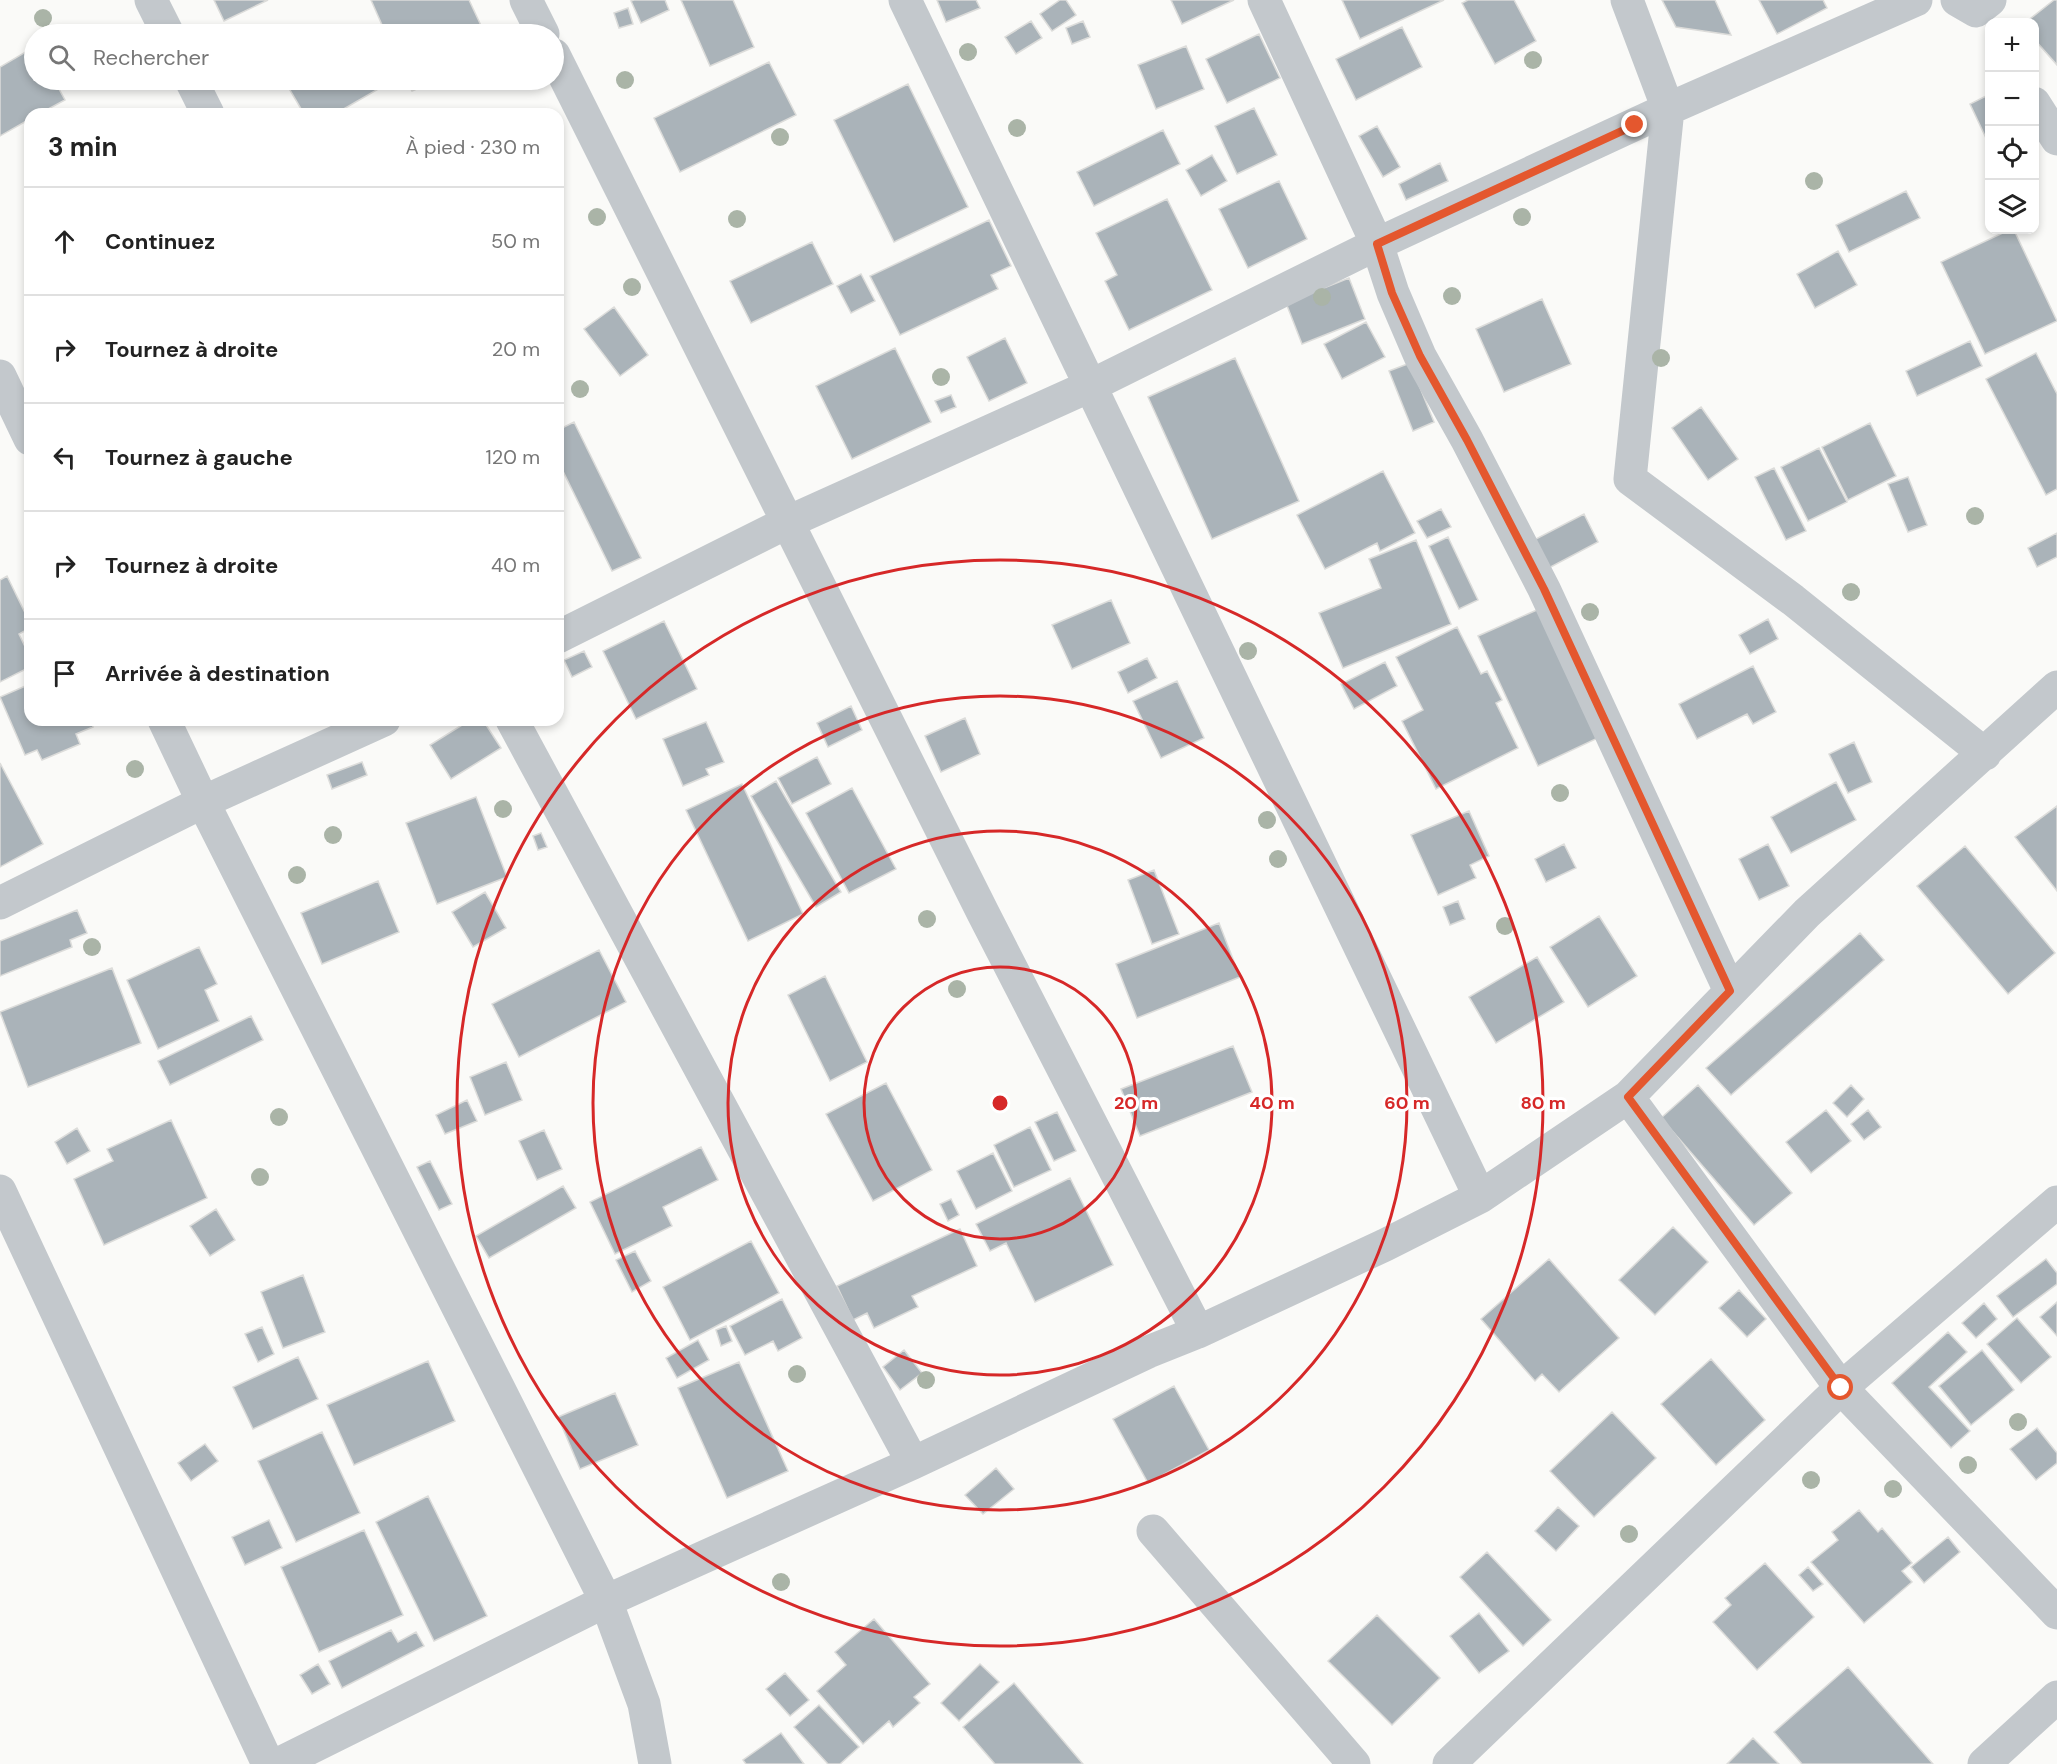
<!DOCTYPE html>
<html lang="fr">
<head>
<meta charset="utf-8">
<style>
	:root { --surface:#fff; --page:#f6f6f6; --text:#222; --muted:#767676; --line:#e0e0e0 }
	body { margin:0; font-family:"DM Sans",sans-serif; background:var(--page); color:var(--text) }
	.controls { position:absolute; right:18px; top:18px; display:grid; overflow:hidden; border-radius:12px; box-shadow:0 3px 9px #0003 }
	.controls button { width:54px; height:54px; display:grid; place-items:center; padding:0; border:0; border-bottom:2px solid var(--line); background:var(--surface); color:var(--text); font:30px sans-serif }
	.stop { position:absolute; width:18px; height:18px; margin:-14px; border:4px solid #e4572e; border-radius:50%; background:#fff }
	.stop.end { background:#e4572e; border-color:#fff; box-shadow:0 2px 6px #0008 }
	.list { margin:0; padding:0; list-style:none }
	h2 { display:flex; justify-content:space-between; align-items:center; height:78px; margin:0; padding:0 24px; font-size:26px }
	h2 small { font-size:20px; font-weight:400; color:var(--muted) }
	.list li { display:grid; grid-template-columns:39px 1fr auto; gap:18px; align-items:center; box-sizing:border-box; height:108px; padding:0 24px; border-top:2px solid var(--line) }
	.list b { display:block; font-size:22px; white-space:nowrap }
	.list em { font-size:20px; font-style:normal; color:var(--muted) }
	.icon { flex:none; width:33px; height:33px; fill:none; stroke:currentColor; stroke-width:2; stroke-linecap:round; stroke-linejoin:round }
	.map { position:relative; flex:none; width:2057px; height:1764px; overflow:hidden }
	.search { position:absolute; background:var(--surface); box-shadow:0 3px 9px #0003; left:24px; top:24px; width:540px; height:66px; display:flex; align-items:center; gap:15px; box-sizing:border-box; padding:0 21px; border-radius:33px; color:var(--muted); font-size:22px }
	.panel { position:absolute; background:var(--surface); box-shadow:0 3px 9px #0003; left:24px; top:108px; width:540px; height:618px; border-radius:18px }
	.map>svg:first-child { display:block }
	.building { fill:#aab3b9; stroke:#dcdcda; stroke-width:1.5 }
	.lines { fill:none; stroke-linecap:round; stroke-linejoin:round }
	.minor { stroke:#c3c8cc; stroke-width:33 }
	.tree { fill:#aab4a7 }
	.route { stroke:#e4572e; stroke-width:8 }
	.ring { fill:none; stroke:#d62828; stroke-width:3 }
	.centre { fill:#d62828; stroke:#fff; stroke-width:3 }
	.ring-label { font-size:18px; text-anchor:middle; font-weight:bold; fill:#d62828; stroke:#fff; stroke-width:6; stroke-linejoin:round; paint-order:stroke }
</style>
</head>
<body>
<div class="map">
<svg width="2057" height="1764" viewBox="0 0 2057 1764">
	<rect width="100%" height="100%" fill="#fafaf8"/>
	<path class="building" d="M 214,0 L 268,0 L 224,21 Z
		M 371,0 L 469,0 L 485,34 L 386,34 Z
		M 634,0 L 665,0 L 669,10 L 641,23 L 631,1 Z
		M 681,0 L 733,0 L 754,47 L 710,66 Z
		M 937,0 L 976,0 L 980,8 L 946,22 Z
		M 1060,0 L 1066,0 L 1076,15 L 1052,31 L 1040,14 Z
		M 1171,0 L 1234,0 L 1182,24 Z
		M 1342,0 L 1444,0 L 1360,39 Z
		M 1468,0 L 1514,0 L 1536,41 L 1495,64 L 1462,3 Z
		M 1662,0 L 1715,0 L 1731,35 L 1676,27 Z
		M 1759,0 L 1823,0 L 1827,8 L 1777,34 Z
		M 2054,0 L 2057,0 L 2057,65 L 2034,39 L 2034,22 L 2026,22 Z
		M 628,8 L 633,24 L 619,28 L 614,13 Z
		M 1031,21 L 1042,38 L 1016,54 L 1005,37 Z
		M 1083,21 L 1090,37 L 1072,44 L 1066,28 Z
		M 1402,27 L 1422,67 L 1356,100 L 1336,59 Z
		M 1259,34 L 1280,78 L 1227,103 L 1206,59 Z
		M 1186,46 L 1204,89 L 1156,109 L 1138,65 Z
		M 34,47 L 34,80 L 54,80 L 65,100 L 39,114 L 30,114 L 30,119 L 0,136 L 0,67 Z
		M 769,62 L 796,115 L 680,172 L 654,118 Z
		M 284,80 L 394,80 L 335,114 L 304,114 Z
		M 406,80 L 438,80 L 412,91 Z
		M 908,84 L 968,207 L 894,242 L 834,120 Z
		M 1990,94 L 1990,136 L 1986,138 L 1970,104 Z
		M 1254,108 L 1277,155 L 1237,174 L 1215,126 Z
		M 1377,126 L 1400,167 L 1383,177 L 1359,136 Z
		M 1163,130 L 1180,164 L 1094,206 L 1077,172 Z
		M 1212,155 L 1227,181 L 1201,196 L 1186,170 Z
		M 1440,163 L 1448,181 L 1406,200 L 1399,184 Z
		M 1279,181 L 1307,239 L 1248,268 L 1219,209 Z
		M 1906,191 L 1920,218 L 1849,252 L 1836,225 Z
		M 1167,199 L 1212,290 L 1129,330 L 1105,281 L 1117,275 L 1096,233 Z
		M 989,220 L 1011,266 L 991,275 L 998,289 L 900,335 L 870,276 Z
		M 2009,230 L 2014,230 L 2057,321 L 1985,354 L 1941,262 Z
		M 812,242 L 833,284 L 751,323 L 730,281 Z
		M 1838,251 L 1857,285 L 1815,308 L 1797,274 Z
		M 861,274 L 875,301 L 851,313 L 837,286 Z
		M 1349,278 L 1365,319 L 1302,344 L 1286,303 Z
		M 1542,299 L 1571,364 L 1504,392 L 1476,329 Z
		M 614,307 L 648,355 L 620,376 L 584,329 Z
		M 1366,322 L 1385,357 L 1342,379 L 1324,344 Z
		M 1005,338 L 1027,383 L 989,401 L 967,357 Z
		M 1970,341 L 1982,366 L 1917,396 L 1906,371 Z
		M 895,348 L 931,422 L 852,459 L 816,386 Z
		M 2036,353 L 2057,394 L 2057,489 L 2046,495 L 1986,379 Z
		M 1235,358 L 1299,501 L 1212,539 L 1148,397 Z
		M 1410,363 L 1434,422 L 1413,431 L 1389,371 Z
		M 951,395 L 956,407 L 941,413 L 935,401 Z
		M 1701,407 L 1738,459 L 1708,480 L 1672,428 Z
		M 574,422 L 641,558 L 612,571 L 558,461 L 558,430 Z
		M 1870,423 L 1896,476 L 1848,500 L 1822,447 Z
		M 1819,448 L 1847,502 L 1808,521 L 1781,467 Z
		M 1774,468 L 1806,531 L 1786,540 L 1755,477 Z
		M 1383,471 L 1415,533 L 1380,551 L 1377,543 L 1325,569 L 1297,515 Z
		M 1908,477 L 1927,525 L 1908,532 L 1888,484 Z
		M 1441,509 L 1451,527 L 1427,538 L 1417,521 Z
		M 1584,514 L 1598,542 L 1545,570 L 1530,542 Z
		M 2057,533 L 2057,557 L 2037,567 L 2028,548 Z
		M 1448,537 L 1478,600 L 1459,609 L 1429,546 Z
		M 1416,540 L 1451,624 L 1343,668 L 1319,613 L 1381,588 L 1369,559 Z
		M 7,576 L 30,623 L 30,628 L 19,634 L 30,657 L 30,667 L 0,682 L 0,580 Z
		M 1111,600 L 1130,643 L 1072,669 L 1052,625 Z
		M 1539,609 L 1600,737 L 1538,766 L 1478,636 Z
		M 1768,619 L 1778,639 L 1750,654 L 1739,635 Z
		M 664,621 L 697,689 L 636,719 L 603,651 Z
		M 1457,627 L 1481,674 L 1487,671 L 1502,700 L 1496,703 L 1518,748 L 1436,789 L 1402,721 L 1423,710 L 1396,657 Z
		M 584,651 L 592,667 L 572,677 L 564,660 Z
		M 1147,658 L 1157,678 L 1128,693 L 1118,672 Z
		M 1385,662 L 1397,686 L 1354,709 L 1341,684 Z
		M 1753,666 L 1776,712 L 1753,724 L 1747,714 L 1697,739 L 1679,704 Z
		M 1177,681 L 1204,738 L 1161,758 L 1133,701 Z
		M 30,684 L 30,720 L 90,720 L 93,727 L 76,734 L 80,744 L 42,760 L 37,750 L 25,755 L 0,697 Z
		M 851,706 L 862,730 L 828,747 L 817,723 Z
		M 965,718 L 980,754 L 941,772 L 925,736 Z
		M 470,720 L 483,720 L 501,748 L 451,779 L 430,745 Z
		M 706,722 L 724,762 L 706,769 L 709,775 L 683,786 L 663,739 Z
		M 1854,742 L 1872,782 L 1848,793 L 1829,754 Z
		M 817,757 L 831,784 L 792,804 L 778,778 Z
		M 362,762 L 367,775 L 332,789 L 327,775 Z
		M 0,763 L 43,844 L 0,867 Z
		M 776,781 L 841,892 L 816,907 L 751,796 Z
		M 1836,782 L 1856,820 L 1791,853 L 1771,817 Z
		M 742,784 L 803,914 L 748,941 L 686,810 Z
		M 852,788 L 896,869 L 849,893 L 806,813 Z
		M 476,797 L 507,877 L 437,904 L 406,823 Z
		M 2057,806 L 2057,891 L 2015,837 Z
		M 1469,811 L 1489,856 L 1470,865 L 1476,878 L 1438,895 L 1411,835 Z
		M 541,833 L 547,847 L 538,850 L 533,836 Z
		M 1564,844 L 1576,868 L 1546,882 L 1535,859 Z
		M 1768,844 L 1789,886 L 1759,900 L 1739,859 Z
		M 1965,846 L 2055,953 L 2008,994 L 1917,886 Z
		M 1154,870 L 1179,934 L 1152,944 L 1128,880 Z
		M 378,881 L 399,932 L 322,964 L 301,913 Z
		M 485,892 L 506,928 L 473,947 L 452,912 Z
		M 1458,901 L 1465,919 L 1450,925 L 1443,907 Z
		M 77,910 L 87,933 L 70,940 L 72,947 L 0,976 L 0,941 Z
		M 1599,916 L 1637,976 L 1588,1007 L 1550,947 Z
		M 1219,923 L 1240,977 L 1137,1018 L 1116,964 Z
		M 1860,933 L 1884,960 L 1731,1095 L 1706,1068 Z
		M 199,947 L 217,984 L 205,990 L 219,1021 L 158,1049 L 127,980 Z
		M 599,950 L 626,1002 L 519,1057 L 492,1004 Z
		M 1537,957 L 1564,1002 L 1496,1043 L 1469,997 Z
		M 112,968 L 141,1043 L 28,1087 L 0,1012 Z
		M 825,976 L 867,1062 L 830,1081 L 788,995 Z
		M 251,1016 L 263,1040 L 170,1085 L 158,1061 Z
		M 1233,1046 L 1252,1092 L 1140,1136 L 1121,1089 Z
		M 506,1062 L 522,1100 L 485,1115 L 470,1077 Z
		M 886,1083 L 932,1170 L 873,1201 L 826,1114 Z
		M 1698,1085 L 1792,1193 L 1754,1225 L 1661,1118 Z
		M 1851,1085 L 1864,1099 L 1847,1117 L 1833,1103 Z
		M 467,1100 L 477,1121 L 445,1134 L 436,1115 Z
		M 1826,1110 L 1851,1141 L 1811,1173 L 1786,1142 Z
		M 1868,1110 L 1881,1127 L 1864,1140 L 1851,1124 Z
		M 1057,1112 L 1076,1151 L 1054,1161 L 1035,1122 Z
		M 171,1120 L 207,1198 L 104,1245 L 74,1179 L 113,1161 L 107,1149 Z
		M 1030,1127 L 1051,1170 L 1014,1187 L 994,1145 Z
		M 77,1128 L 90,1151 L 67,1164 L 55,1142 Z
		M 544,1130 L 562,1169 L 537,1180 L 519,1141 Z
		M 701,1147 L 718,1180 L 663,1207 L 672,1226 L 615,1254 L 590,1202 Z
		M 993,1153 L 1012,1191 L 976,1209 L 957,1171 Z
		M 430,1161 L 452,1204 L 439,1210 L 417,1167 Z
		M 1070,1178 L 1113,1265 L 1035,1302 L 1006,1243 L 990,1251 L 976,1224 Z
		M 563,1186 L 576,1208 L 489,1258 L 476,1236 Z
		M 951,1199 L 959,1215 L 948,1221 L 940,1204 Z
		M 216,1209 L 235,1240 L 210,1256 L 190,1226 Z
		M 1673,1227 L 1708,1262 L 1655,1315 L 1619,1280 Z
		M 960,1229 L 977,1266 L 912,1296 L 918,1307 L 874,1328 L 867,1313 L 853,1320 L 837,1286 Z
		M 751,1241 L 779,1293 L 690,1340 L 663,1287 Z
		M 635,1251 L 651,1281 L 632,1292 L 616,1260 Z
		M 1549,1259 L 1619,1338 L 1559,1392 L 1542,1374 L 1535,1381 L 1481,1319 Z
		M 2046,1259 L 2057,1273 L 2057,1284 L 2013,1317 L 1997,1296 Z
		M 303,1275 L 325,1332 L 283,1348 L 261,1292 Z
		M 1739,1290 L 1766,1319 L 1747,1337 L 1719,1308 Z
		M 782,1299 L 802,1338 L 778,1351 L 773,1341 L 745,1355 L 730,1326 Z
		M 2057,1302 L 2057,1336 L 2040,1317 Z
		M 1984,1303 L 1997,1319 L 1976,1338 L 1962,1323 Z
		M 2017,1318 L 2051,1357 L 2021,1383 L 1987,1344 Z
		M 726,1326 L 732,1341 L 721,1346 L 716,1330 Z
		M 262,1327 L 274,1354 L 258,1362 L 245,1334 Z
		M 1948,1332 L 1967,1352 L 1929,1387 L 1970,1431 L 1951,1448 L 1892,1383 Z
		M 698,1340 L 709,1360 L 677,1378 L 666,1358 Z
		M 904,1350 L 922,1373 L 900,1390 L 883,1367 Z
		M 1982,1350 L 2014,1390 L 1971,1425 L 1939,1386 Z
		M 298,1357 L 318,1399 L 253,1429 L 233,1387 Z
		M 1711,1359 L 1765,1420 L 1716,1465 L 1661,1404 Z
		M 428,1361 L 455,1421 L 354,1465 L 327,1405 Z
		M 739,1362 L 788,1471 L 727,1498 L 678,1388 Z
		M 1174,1386 L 1209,1450 L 1148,1483 L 1113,1419 Z
		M 615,1393 L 638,1445 L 580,1469 L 558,1417 Z
		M 1612,1412 L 1656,1458 L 1594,1517 L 1550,1471 Z
		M 2037,1428 L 2057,1453 L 2057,1463 L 2036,1480 L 2010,1449 Z
		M 322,1432 L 360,1513 L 296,1542 L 258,1461 Z
		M 205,1444 L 218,1461 L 191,1481 L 178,1463 Z
		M 996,1468 L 1014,1489 L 983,1514 L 965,1495 Z
		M 428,1496 L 487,1616 L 434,1641 L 376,1522 Z
		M 1558,1507 L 1579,1526 L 1556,1551 L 1535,1531 Z
		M 1859,1510 L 1878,1532 L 1882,1528 L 1912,1563 L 1902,1571 L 1912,1582 L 1864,1623 L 1811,1562 L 1838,1540 L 1832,1532 Z
		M 269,1520 L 282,1548 L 245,1565 L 232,1537 Z
		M 364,1530 L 403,1615 L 319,1652 L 281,1567 Z
		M 1948,1537 L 1960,1552 L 1924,1583 L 1911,1567 Z
		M 1487,1552 L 1551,1620 L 1523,1646 L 1460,1577 Z
		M 1765,1563 L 1814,1617 L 1757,1670 L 1713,1622 L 1731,1605 L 1725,1598 Z
		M 1808,1567 L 1823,1584 L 1813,1591 L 1799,1575 Z
		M 1479,1613 L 1509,1651 L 1479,1673 L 1450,1636 Z
		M 1377,1615 L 1440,1678 L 1392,1725 L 1328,1661 Z
		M 874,1619 L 930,1684 L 914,1697 L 920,1703 L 893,1727 L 889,1721 L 863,1744 L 817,1691 L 846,1665 L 835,1652 Z
		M 391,1630 L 398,1642 L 416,1632 L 424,1646 L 342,1688 L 329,1661 Z
		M 318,1664 L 330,1684 L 312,1694 L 300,1675 Z
		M 980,1664 L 999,1682 L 959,1721 L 941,1703 Z
		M 1848,1667 L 1933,1764 L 1802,1764 L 1774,1732 Z
		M 785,1673 L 809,1700 L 790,1716 L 766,1689 Z
		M 1014,1683 L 1083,1764 L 995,1764 L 963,1727 Z
		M 819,1705 L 859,1747 L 840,1764 L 828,1764 L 794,1727 Z
		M 781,1733 L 804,1764 L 746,1764 L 743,1760 Z
		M 1753,1738 L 1779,1764 L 1727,1764 Z"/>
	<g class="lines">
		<path class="minor" d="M 151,0 L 168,34
			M 526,0 L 543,34
			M 905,0 L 1480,1197
			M 1264,0 L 1377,244 L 1393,293 L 1420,356 L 1467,440 L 1544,589 L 1730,991
			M 1627,0 L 1668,109 L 1630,479 L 1793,600 L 1985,754
			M 1957,0 L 1976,11 L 1990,0
			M 554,55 L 983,913 L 1198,1332
			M 191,80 L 208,114
			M 2034,103 L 2057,139
			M 0,376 L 30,439
			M 558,637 L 788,522 L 1090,386 L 1377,244 L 1668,109 L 1916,0
			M 164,720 L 203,802 L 606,1601 L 644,1704 L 655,1764
			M 512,720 L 913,1463
			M 0,903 L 203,802 L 384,720
			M 1628,1097 L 1841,1388 L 2057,1613
			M 0,1191 L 268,1764
			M 1153,1531 L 1354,1764
			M 278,1764 L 606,1601 L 913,1463 L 1148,1352 L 1198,1332 L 1385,1245 L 1480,1197 L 1628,1097 L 1807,913 L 2057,687
			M 1449,1764 L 1841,1388 L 2057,1202
			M 1984,1764 L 2057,1697"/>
	</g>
	<g class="tree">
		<circle cx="43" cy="18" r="9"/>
		<circle cx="968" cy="52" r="9"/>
		<circle cx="1533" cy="60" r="9"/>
		<circle cx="625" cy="80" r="9"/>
		<circle cx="1017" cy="128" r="9"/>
		<circle cx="780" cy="137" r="9"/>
		<circle cx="1814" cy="181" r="9"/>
		<circle cx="597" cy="217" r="9"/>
		<circle cx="1522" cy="217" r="9"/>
		<circle cx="737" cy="219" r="9"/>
		<circle cx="632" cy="287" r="9"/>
		<circle cx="1452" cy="296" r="9"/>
		<circle cx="1322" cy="297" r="9"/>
		<circle cx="1661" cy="358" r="9"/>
		<circle cx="941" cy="377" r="9"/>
		<circle cx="580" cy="389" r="9"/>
		<circle cx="1975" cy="516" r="9"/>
		<circle cx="1851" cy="592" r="9"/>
		<circle cx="1590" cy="612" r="9"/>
		<circle cx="1248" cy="651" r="9"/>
		<circle cx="135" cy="769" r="9"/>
		<circle cx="1560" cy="793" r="9"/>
		<circle cx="503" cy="809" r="9"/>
		<circle cx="1267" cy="820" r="9"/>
		<circle cx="333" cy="835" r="9"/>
		<circle cx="1278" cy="859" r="9"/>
		<circle cx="297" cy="875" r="9"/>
		<circle cx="927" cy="919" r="9"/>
		<circle cx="1505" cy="926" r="9"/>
		<circle cx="92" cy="947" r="9"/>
		<circle cx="957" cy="989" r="9"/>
		<circle cx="279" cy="1117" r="9"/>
		<circle cx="260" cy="1177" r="9"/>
		<circle cx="797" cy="1374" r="9"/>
		<circle cx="926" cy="1380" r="9"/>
		<circle cx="2018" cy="1422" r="9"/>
		<circle cx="1968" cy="1465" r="9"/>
		<circle cx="1811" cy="1480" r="9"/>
		<circle cx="1893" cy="1489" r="9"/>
		<circle cx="1629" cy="1534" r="9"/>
		<circle cx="781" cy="1582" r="9"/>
	</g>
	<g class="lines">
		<path class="route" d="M 1635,125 L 1377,244 L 1392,293 L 1420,356 L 1467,440 L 1544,589 L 1730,991 L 1628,1097 L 1841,1388"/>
	</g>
	<g class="ring">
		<circle cx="1000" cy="1103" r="136"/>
		<circle cx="1000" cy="1103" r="272"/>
		<circle cx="1000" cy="1103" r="407"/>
		<circle cx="1000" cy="1103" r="543"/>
	</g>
	<circle cx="1000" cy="1103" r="9" class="centre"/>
	<g class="ring-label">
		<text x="1136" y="1109">20 m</text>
		<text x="1272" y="1109">40 m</text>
		<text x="1407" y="1109">60 m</text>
		<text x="1543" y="1109">80 m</text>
	</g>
</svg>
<div class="controls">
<button>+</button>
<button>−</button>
<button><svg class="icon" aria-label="locate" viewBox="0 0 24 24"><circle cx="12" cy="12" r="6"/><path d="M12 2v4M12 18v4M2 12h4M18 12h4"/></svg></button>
<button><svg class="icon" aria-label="layers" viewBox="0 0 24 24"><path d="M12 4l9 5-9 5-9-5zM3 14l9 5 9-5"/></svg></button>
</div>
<div class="stop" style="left:1841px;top:1388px"></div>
<div class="stop end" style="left:1635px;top:125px"></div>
<div class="search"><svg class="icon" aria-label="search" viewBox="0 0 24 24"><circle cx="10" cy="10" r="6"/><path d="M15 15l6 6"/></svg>Rechercher</div>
<section class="panel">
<h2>3 min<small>À pied · 230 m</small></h2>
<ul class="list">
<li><svg class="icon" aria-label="ahead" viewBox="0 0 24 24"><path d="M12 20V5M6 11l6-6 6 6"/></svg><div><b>Continuez</b></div><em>50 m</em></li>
<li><svg class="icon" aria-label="right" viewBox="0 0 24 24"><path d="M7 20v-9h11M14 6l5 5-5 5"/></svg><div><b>Tournez à droite</b></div><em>20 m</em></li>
<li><svg class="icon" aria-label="left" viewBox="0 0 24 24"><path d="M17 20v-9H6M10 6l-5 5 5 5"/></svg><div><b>Tournez à gauche</b></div><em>120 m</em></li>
<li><svg class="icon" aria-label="right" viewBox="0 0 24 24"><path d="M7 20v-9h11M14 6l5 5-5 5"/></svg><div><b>Tournez à droite</b></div><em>40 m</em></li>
<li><svg class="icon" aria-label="arrive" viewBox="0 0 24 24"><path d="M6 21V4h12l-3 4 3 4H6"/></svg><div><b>Arrivée à destination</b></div></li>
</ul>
</section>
</div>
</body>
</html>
